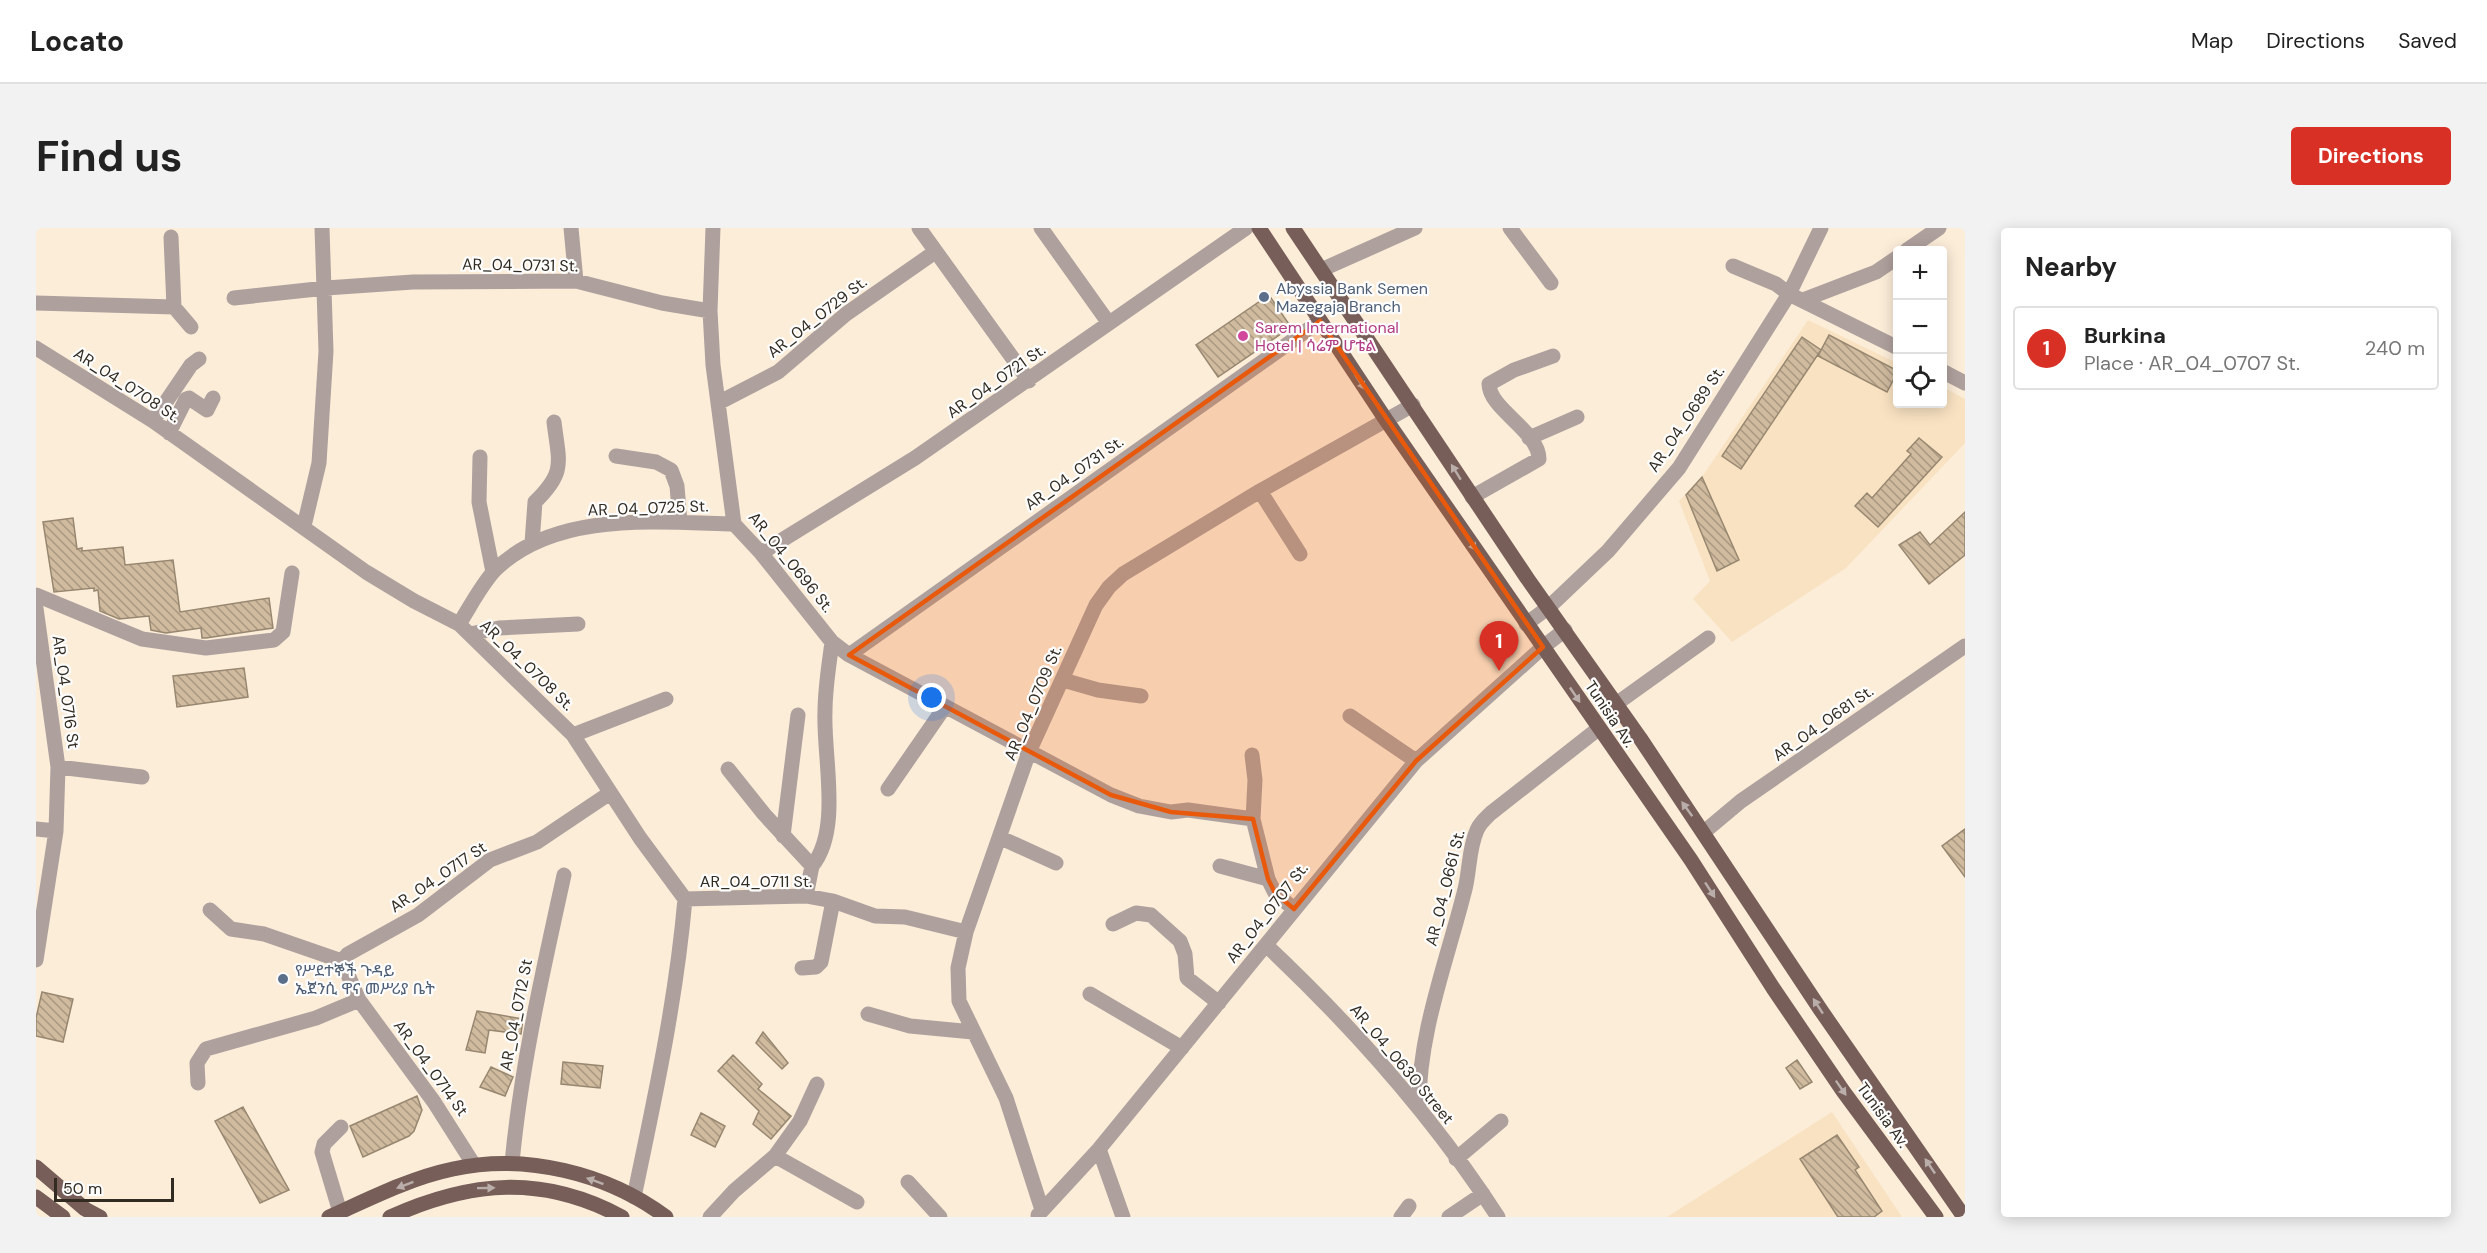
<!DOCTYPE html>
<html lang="en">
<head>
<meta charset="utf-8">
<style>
	:root { --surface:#fff; --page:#f2f2f2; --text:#222; --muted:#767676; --line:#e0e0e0; --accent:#d93025 }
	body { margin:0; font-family:"DM Sans","Noto Sans Ethiopic",sans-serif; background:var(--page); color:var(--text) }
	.controls { position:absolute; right:18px; top:18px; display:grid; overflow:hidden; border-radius:6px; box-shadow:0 3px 15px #0003 }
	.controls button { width:54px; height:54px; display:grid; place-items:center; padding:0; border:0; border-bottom:2px solid var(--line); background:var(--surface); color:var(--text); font:30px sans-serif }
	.scale { position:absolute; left:18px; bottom:15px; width:120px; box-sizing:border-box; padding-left:6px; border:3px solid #322b21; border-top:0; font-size:16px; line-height:21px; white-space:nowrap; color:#322b21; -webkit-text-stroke:4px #fdfdfd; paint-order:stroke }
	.you { position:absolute; left:896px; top:470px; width:21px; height:21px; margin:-15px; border:4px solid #fff; border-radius:50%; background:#1a73e8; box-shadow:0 0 0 9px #1a73e833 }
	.badge { display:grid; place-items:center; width:39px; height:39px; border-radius:50%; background:var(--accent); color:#fff; font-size:20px; font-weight:700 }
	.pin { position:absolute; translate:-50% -50px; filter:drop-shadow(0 2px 3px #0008) }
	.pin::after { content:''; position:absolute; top:32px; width:21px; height:18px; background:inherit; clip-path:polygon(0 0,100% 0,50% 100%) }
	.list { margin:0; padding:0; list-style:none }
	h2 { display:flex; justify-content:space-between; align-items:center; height:78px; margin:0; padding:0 24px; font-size:26px }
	h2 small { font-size:20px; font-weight:400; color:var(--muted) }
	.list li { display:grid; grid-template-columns:39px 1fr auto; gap:18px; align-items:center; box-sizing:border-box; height:84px; margin:0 12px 12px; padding:0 12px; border:2px solid var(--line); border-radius:6px }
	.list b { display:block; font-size:22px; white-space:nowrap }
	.list p { margin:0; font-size:20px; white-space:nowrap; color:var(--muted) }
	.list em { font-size:20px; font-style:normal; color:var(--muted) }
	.icon { flex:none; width:33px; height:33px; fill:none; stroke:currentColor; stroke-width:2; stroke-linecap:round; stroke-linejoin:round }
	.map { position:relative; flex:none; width:1929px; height:989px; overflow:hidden; border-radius:6px }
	header { display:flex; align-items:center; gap:36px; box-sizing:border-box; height:84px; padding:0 30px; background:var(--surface); border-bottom:2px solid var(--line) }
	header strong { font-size:28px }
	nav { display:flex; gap:33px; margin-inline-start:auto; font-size:21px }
	.intro { display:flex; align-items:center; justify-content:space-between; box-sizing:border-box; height:144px; padding:0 36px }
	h1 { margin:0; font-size:42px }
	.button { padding:15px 27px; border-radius:6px; background:var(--accent); color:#fff; font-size:21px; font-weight:700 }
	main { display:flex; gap:36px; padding:0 36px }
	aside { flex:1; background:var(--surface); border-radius:6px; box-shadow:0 3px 15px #0003 }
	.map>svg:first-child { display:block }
	.built { fill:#f9e2c2 }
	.building { fill:url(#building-back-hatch); stroke:#988770; stroke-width:1.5 }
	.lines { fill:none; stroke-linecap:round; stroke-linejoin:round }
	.minor { stroke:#aea09d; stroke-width:15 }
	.major { stroke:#775e59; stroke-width:15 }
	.oneway { fill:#baaeab }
	.marked { fill:#e8590c; fill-opacity:0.2; stroke:#e8590c; stroke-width:4.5; stroke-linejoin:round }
	.service-dot { fill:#5c6f8a; stroke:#fdfdfd; stroke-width:2 }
	.hotel-dot { fill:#d1479c; stroke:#fdfdfd; stroke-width:2 }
	.labels { text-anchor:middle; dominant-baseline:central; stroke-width:4.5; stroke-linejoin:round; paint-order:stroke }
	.street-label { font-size:16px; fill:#322b21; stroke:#fdfdfd }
	.service-label { font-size:16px; fill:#4e5e75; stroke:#fdfdfd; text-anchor:start }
	.hotel-label { font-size:16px; fill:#b23c85; stroke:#fdfdfd; text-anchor:start }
</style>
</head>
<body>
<header>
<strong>Locato</strong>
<nav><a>Map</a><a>Directions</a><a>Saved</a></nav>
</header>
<div class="intro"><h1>Find us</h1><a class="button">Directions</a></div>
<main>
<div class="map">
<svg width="1929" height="989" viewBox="0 0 1929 989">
	<defs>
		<pattern id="building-back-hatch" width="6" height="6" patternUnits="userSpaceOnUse" patternTransform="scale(1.5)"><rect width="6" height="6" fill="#d0bb9f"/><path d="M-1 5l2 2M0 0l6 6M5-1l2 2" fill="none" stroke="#a99881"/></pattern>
	</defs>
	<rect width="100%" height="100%" fill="#fcedd9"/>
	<path class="built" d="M 1772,92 L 1861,135 L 1862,176 L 1906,176 L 1907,159 L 1929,171 L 1929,215 L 1810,340 L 1696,414 L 1657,371 L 1674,353 L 1643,273 L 1668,246 Z
		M 1796,884 L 1866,989 L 1631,989 Z"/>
	<path class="building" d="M 1233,67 L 1255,99 L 1182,149 L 1160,117 Z
		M 1793,107 L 1862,143 L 1851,164 L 1782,128 Z
		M 1766,109 L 1785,122 L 1705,241 L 1686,228 Z
		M 1883,210 L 1906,229 L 1842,299 L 1819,278 L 1831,265 L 1836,270 L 1875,226 L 1871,223 Z
		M 1666,249 L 1703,332 L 1681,343 L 1650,267 Z
		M 1929,284 L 1929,327 L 1893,356 L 1863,317 L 1884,304 L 1894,317 Z
		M 37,290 L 41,321 L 46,320 L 46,323 L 87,319 L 89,337 L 137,332 L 144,384 L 233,370 L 237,400 L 170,410 L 166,410 L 165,400 L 130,405 L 115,402 L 113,388 L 83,391 L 64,383 L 62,362 L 58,363 L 58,360 L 18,364 L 7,294 Z
		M 208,440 L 212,469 L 141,479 L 137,448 Z
		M 1929,601 L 1929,649 L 1906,618 Z
		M 6,764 L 37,771 L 27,814 L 0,808 L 0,790 Z
		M 441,783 L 487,791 L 485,806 L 453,802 L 449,825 L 430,822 Z
		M 727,804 L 752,835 L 746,841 L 720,815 Z
		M 697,827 L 726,856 L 722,861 L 755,888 L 735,911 L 717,896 L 723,883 L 682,843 Z
		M 1761,832 L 1776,854 L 1764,861 L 1750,840 Z
		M 527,834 L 567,838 L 564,860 L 525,856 Z
		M 455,839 L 477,849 L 469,868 L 444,859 Z
		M 381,868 L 386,882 L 378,903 L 373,908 L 327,929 L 314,898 Z
		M 207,879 L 253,962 L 224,975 L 179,893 Z
		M 665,885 L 689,898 L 679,919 L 655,907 Z
		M 1801,907 L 1823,939 L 1819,942 L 1846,983 L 1838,989 L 1802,989 L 1764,931 Z"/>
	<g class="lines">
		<path class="minor" d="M 535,0 L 540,53
			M 677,0 L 674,83 L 677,137 L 698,296 L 725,325 L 796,414 L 813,427 L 1075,567 L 1103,578 L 1135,584 L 1152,582 L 1217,591
			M 883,0 L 993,153
			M 1005,0 L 1072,94
			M 1474,0 L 1515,55
			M 1871,22 L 1903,0
			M 1697,38 L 1740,56 L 1753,66 L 1862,120
			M 1285,42 L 1379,0
			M 198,70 L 290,60 L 377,54 L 540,53 L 626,75 L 674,83
			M 1767,72 L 1840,44 L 1862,29
			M 0,75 L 138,79 L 135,9
			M 138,79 L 155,99
			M 0,120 L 117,193 L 330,344 L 378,373 L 423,396 L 537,507 L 604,610 L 649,671 C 640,773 619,869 598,969
			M 1906,143 L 1929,155
			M 682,175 L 742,144 L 810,86 L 899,24
			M 117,193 L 155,137 L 163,131
			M 133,205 L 150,171 L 153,170 L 171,182 L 177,170
			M 1493,210 L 1541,189
			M 580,228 L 620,234 L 635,242 L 641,258 L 644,294
			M 444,229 L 443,274 L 457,344
			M 1224,263 L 1264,326
			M 1436,269 L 1503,231 C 1503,203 1453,181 1453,156 L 1478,142 L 1517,128
			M 268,298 L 283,235 L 290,123 L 286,0
			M 496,315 L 499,274 C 530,244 523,235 518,194
			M 725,325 L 879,230 L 1210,0
			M 0,367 L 106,411 L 170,420 L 238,412 L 247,404 L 256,345
			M 0,380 L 22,539 L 20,603 L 0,732
			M 423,396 C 434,379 445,357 459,342 C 519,283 620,294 698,296
			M 1490,396 L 1513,379 L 1572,323 L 1643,240 L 1753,66 L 1785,0
			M 434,406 L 463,400 L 542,396
			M 813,427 L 1284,93
			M 1027,452 L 1062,462 L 1105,468
			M 1580,476 L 1672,410
			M 1314,488 L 1380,533
			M 537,507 L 630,471
			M 1216,527 L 1219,552 L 1217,591 L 1232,651 L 1239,665 L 1258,681
			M 22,539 L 106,549
			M 692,541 L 728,586 L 776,638 L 770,668
			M 852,561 L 908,480
			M 0,601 L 20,603
			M 1668,604 L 1705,573 L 1929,418
			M 747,608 L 762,487
			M 965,610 L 1020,635
			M 776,638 C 806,602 787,528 789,484 C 789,460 793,437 796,414
			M 1184,638 L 1232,651
			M 649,671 L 770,668 L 797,673 L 839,688 L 869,689 L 930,704
			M 174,682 L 195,701 L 228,706 L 306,733
			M 1077,696 L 1100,685 L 1115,687 L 1144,713 L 1149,726 L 1151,750 L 1183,775
			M 1230,717 C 1316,798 1398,890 1462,989
			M 766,740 L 780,739 L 785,734 L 797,673
			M 1054,766 L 1146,820
			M 832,786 L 874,798 L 937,804
			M 162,855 L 161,835 L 170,821 L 280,790 L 323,772
			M 1383,880 C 1382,807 1410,736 1428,665 C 1434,645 1432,622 1441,602 C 1444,595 1450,590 1455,585 L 1562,501
			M 1063,921 L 1087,989
			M 739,928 L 821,974
			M 1420,931 L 1465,893
			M 476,935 C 485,838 507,743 528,647
			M 438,937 L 398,874 L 323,772 L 306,733 L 312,726 L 382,687 L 454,632 L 501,614 L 574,565
			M 872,954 L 904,989
			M 1006,982 L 970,870 L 923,773 L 922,740 L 930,704 L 993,524 L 1060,377 L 1073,359 L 1087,346 L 1224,263 L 1377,177
			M 304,984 L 286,924 L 288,916 L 305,899
			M 1002,987 L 1063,921 L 1380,533 L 1507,419 L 1529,402
			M 674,989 L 698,963 L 739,928 L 764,893 L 781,856
			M 1365,989 L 1373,978
			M 1413,989 L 1447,966"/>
		<path class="major" d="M 1223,0 L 1350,192 L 1655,632 L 1737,760 L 1807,863 L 1900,989
			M 1257,0 L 1491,350 L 1604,510 L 1784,781 L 1928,989
			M 0,939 L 49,981 L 64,989
			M 0,969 L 27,989
			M 293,989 C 333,971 374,950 417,941 C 489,925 571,945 630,989
			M 354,989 C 434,953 506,946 586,989"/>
	</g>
	<defs><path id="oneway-solid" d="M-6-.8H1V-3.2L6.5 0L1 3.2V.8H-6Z" transform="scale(1.5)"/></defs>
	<g class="oneway">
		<use href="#oneway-solid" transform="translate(1324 154) rotate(56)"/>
		<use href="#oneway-solid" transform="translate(1420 244) rotate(-122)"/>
		<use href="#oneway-solid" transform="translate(1435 315) rotate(55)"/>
		<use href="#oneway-solid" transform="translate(1539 467) rotate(56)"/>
		<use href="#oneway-solid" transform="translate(1651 581) rotate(-126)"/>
		<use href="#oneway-solid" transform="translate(1674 662) rotate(57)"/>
		<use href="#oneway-solid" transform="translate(1782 778) rotate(-123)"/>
		<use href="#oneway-solid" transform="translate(1805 860) rotate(55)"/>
		<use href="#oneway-solid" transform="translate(1894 938) rotate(-124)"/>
		<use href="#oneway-solid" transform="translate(559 953) rotate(-160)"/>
		<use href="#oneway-solid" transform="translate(369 957) rotate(159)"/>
		<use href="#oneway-solid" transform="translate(450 960) rotate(-1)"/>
	</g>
	<path class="marked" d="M 1284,93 L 1507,419 L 1380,533 L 1258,681 L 1239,665 L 1232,651 L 1217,591 L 1135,584 L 1075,567 L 813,427 Z"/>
	<g class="service-dot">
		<circle cx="1228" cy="69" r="6"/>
		<circle cx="247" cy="751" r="6"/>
	</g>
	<circle class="hotel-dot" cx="1207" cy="108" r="6"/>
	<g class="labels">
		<g class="street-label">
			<text transform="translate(484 37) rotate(1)">AR_04_0731 St.</text>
			<text transform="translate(781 89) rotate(-38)">AR_04_0729 St.</text>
			<text transform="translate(960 153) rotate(-35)">AR_04_0721 St.</text>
			<text transform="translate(91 157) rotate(33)">AR_04_0708 St.</text>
			<text transform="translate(1650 191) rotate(-56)">AR_04_0689 St.</text>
			<text transform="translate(1038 245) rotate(-35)">AR_04_0731 St.</text>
			<text transform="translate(612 280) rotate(-2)">AR_04_0725 St.</text>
			<text transform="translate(755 334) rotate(51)">AR_04_0696 St.</text>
			<text transform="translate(491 437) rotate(44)">AR_04_0708 St.</text>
			<text transform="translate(30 464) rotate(82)">AR_04_0716 St</text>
			<text transform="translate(997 475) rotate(-67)">AR_04_0709 St.</text>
			<text transform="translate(1574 486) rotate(56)">Tunisia Av.</text>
			<text transform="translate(1787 495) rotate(-35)">AR_04_0681 St.</text>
			<text transform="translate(402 649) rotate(-34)">AR_04_0717 St</text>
			<text x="720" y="653">AR_04_0711 St.</text>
			<text transform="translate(1409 660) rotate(-76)">AR_04_0661 St.</text>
			<text transform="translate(1231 685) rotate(-52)">AR_04_0707 St.</text>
			<text transform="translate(480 787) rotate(-79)">AR_04_0712 St</text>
			<text transform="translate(1366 836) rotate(50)">AR_04_0630 Street</text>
			<text transform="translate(395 840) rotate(54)">AR_04_0714 St</text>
			<text transform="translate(1847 887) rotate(54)">Tunisia Av.</text>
		</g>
		<g class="service-label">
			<text x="1240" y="60">Abyssia Bank Semen<tspan x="1240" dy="18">Mazegaja Branch</tspan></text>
			<text x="259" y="742">የሥደተኞች ጉዳይ<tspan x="259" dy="18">ኤጀንሲ ዋና መሥሪያ ቤት</tspan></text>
		</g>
		<g class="hotel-label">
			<text x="1219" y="99">Sarem International<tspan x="1219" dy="18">Hotel | ሳሬም ሆቴል</tspan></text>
		</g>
	</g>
</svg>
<div class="controls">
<button>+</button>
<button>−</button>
<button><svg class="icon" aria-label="locate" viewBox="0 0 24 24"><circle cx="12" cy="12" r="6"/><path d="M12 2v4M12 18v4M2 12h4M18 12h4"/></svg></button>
</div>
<div class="scale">50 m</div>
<div class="you"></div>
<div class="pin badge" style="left:1463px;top:443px">1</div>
</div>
<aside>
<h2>Nearby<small></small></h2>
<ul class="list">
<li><span class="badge">1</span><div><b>Burkina</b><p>Place · AR_04_0707 St.</p></div><em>240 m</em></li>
</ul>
</aside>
</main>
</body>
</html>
